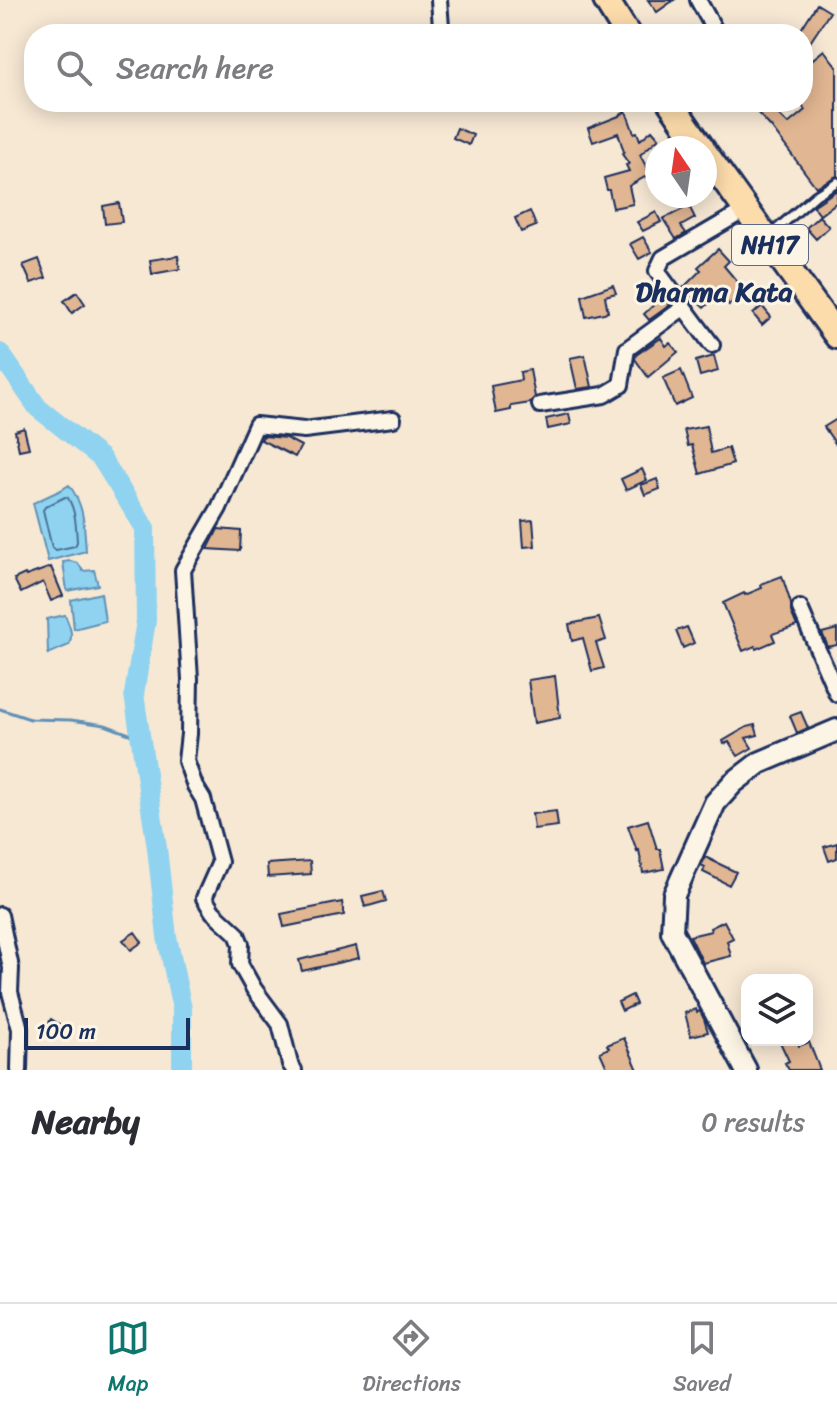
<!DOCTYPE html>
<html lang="en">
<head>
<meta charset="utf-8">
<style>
	:root { --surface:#fff; --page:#f7f7f7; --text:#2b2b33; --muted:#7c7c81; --line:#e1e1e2; --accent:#0f766e }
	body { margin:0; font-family:Sriracha,sans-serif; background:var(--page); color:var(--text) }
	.controls { position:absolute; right:24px; bottom:24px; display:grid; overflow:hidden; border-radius:16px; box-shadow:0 4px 20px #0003 }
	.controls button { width:72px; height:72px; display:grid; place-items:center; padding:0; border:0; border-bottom:2px solid var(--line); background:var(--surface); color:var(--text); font:40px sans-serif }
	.compass { position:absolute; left:645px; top:136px; width:72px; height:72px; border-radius:50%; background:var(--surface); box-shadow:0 4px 20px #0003; rotate:347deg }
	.scale { position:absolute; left:24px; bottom:20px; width:166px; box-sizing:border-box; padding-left:8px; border:4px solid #1b2f5e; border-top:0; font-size:22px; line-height:28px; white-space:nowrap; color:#1b2f5e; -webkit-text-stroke:6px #fcf5e5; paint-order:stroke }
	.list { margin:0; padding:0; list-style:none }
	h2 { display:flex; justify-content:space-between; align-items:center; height:104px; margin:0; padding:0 32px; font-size:34px }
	h2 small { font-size:26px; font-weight:400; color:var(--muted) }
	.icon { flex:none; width:44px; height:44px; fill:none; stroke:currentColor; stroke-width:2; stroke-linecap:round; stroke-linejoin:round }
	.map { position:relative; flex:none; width:837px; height:1070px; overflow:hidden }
	.search { position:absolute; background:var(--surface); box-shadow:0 4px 20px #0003; left:24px; right:24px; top:24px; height:88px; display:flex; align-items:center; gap:20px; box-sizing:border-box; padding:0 28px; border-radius:32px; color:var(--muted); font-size:30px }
	.sheet { height:232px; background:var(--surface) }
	nav { display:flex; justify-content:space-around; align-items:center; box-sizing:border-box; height:112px; border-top:2px solid var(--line); background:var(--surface); font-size:22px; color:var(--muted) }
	nav a { display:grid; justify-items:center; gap:4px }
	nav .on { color:var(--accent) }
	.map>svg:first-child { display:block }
	.water { fill:#8fd3f0; stroke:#6191b6; stroke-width:2 }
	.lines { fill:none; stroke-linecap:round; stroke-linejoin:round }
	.shore { stroke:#497198; stroke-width:2 }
	.stream { stroke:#6191b6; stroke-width:3 }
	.river { stroke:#8fd3f0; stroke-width:20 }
	.building { fill:#e1b692; stroke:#1b2f5e; stroke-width:2 }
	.lane-casing { stroke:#1b2f5e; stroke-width:13 }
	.street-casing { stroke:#1b2f5e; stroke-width:20 }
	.secondary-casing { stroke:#1b2f5e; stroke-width:26 }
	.highway-casing { stroke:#1b2f5e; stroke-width:30 }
	.lane { stroke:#fcf5e5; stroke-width:7 }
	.street { stroke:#fcf5e5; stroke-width:14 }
	.secondary { stroke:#fcf5e5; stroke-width:20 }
	.highway { stroke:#fddcac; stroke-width:24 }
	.labels { text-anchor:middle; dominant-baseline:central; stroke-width:6; stroke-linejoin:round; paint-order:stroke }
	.shield { fill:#fcf5e5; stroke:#5e6a86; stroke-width:2 }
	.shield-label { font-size:24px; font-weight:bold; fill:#1b2f5e }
	.neighbourhood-label { font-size:28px; font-weight:bold; fill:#1b2f5e; stroke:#fcf5e5 }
</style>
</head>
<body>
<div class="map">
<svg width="837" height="1070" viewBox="0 0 837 1070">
	<rect width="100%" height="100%" fill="#f7e8d4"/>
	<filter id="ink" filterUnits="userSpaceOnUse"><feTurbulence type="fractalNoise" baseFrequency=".0125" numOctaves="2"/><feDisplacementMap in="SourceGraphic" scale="16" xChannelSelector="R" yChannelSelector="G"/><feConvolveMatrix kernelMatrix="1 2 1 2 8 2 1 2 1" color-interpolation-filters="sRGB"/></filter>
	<g filter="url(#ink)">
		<path class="water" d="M 69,485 C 85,506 84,525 86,551 L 48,561 L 33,503 L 61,490 Z
			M 70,561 L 78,563 L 83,571 L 94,570 L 98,585 L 67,591 L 63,562 Z
			M 101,593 L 105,621 L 74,629 L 71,600 Z
			M 65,615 C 69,625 74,634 69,645 L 48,654 L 47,619 Z"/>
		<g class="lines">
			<path class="shore" d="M 65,497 L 68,498 C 76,511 76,527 77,542 L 75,546 L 56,550 L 52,548 L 43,510 L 45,507 Z"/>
			<path class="stream" d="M 0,709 L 30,719 L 71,720 L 105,725 L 132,735 L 145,763"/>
			<path class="river" d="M 0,353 L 38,408 L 101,458 L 145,528 L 146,621 L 134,694 L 157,848 L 167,937 L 182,1009 L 182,1070"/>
		</g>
		<path class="building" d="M 648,0 L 674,0 L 657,12 Z
			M 817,4 L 830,12 L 803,53 L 803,34 L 798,34 Z
			M 824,50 L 837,67 L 837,176 L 816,187 L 771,127 L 752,107 L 757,102 L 766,102 L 788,124 L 805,110 L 803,107 L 803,67 Z
			M 626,111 L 634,133 L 637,132 L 640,140 L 652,130 L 659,138 L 640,155 L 650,174 L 629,186 L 633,204 L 613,208 L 609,190 L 607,190 L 604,178 L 629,171 L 626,165 L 629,164 L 622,154 L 624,152 L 618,133 L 593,142 L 588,128 L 619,116 Z
			M 457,128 L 473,135 L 469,145 L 453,138 Z
			M 837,190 L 837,202 L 820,215 L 813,206 Z
			M 119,203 L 122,222 L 105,224 L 103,206 Z
			M 689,206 L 695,218 L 681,226 L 686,233 L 676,239 L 663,219 Z
			M 530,211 L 536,226 L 521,232 L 515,218 Z
			M 656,212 L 661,222 L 643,231 L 637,222 Z
			M 819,216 L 829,227 L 816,239 L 806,228 Z
			M 643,237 L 652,252 L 639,259 L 630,244 Z
			M 718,249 L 729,261 L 724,266 L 745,291 L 729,305 L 719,294 L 704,308 L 683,288 L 701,270 L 698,267 Z
			M 178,256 L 180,269 L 152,274 L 150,260 Z
			M 39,259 L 46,278 L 31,283 L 23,265 Z
			M 613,285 L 616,293 L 605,296 L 608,312 L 586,317 L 582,296 Z
			M 77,292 L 85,304 L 72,313 L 64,301 Z
			M 663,296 L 670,305 L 649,320 L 644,314 Z
			M 762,306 L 771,317 L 762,325 L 753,314 Z
			M 661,338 L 666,346 L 670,343 L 678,352 L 648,377 L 635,359 L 636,355 Z
			M 585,355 L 592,387 L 577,389 L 570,358 Z
			M 714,356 L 718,371 L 700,376 L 696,361 Z
			M 530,370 L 535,397 L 530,403 L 511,406 L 511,410 L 496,413 L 491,386 L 521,380 L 520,372 Z
			M 681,370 L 692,398 L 675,406 L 663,378 Z
			M 569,414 L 571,424 L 548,429 L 546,419 Z
			M 837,419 L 837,446 L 824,427 Z
			M 706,426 L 711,453 L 728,448 L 733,464 L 700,474 L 692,445 L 688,446 L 684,430 Z
			M 24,428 L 29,448 L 19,450 L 15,431 Z
			M 263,436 L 286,438 L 301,446 L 295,457 L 261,440 Z
			M 642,469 L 647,480 L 626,490 L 621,479 Z
			M 657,479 L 660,489 L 645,495 L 641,485 Z
			M 533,520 L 535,546 L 524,547 L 522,521 Z
			M 218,529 L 241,531 L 240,551 L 208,549 Z
			M 51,567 L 63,596 L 51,601 L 43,582 L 21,593 L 14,579 L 25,574 L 26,576 Z
			M 782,576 L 791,604 L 791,612 L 797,626 L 772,634 L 775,641 L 756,649 L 755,646 L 743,651 L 723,603 L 744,593 L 745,595 L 762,588 L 761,584 Z
			M 599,618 L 606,640 L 596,643 L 604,668 L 592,671 L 583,638 L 572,641 L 569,624 Z
			M 687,627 L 694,643 L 683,648 L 676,631 Z
			M 837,629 L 837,645 L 828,647 L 822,633 Z
			M 555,676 L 560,718 L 534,723 L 528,680 Z
			M 801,712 L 808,728 L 797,733 L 790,716 Z
			M 755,725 L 758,735 L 746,738 L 752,748 L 738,756 L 729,742 L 724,744 L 723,741 L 747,727 Z
			M 556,811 L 558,826 L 534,829 L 532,814 Z
			M 648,820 L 657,849 L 660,849 L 664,869 L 643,873 L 639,850 L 637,851 L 628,826 Z
			M 837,843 L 837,858 L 829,861 L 824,847 Z
			M 705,857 L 736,872 L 729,885 L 703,872 L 705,867 L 701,865 Z
			M 310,861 L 311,874 L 268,877 L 267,864 Z
			M 383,891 L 386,901 L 365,907 L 362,896 Z
			M 342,902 L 344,915 L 284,927 L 281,914 Z
			M 724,921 L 733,938 L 727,941 L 731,956 L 703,963 L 690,936 L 711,931 L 710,928 Z
			M 135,932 L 142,942 L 131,950 L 123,940 Z
			M 356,946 L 359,958 L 302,971 L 299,960 Z
			M 632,995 L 636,1004 L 622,1011 L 618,1002 Z
			M 696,1009 L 697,1012 L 700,1011 L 704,1019 L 708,1032 L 691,1036 L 685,1013 Z
			M 51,1019 L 59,1024 L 52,1036 L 44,1032 Z
			M 624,1038 L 638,1070 L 608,1070 L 600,1052 L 609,1048 L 607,1045 Z
			M 779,1040 L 797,1040 L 799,1046 L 809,1042 L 820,1070 L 789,1070 L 785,1063 L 789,1061 Z"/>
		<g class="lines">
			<defs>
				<path id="lane" d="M 770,235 L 816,195 L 837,182"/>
				<path id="street" d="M 439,0 L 441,27 L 444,34
					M 698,0 L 717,34
					M 712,345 L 657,271 L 663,258 L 745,210
					M 540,405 L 604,395 L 621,385 L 627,349 L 683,308
					M 800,608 L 837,694
					M 0,915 L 11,968 L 10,992 L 20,1029 L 19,1070
					M 294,1070 L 290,1064 L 280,1024 L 254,989 L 240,964 L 241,944 L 237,934 L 213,912 L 204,898 L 220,862 L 203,799 L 195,786 L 186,761 L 189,734 L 190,679 L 183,570 L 219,508 L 256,425 L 304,430 L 393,419"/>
				<path id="secondary" d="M 746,1070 L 672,932 L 674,895 L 715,803 L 733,783 L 759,763 L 837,730"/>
				<path id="highway" d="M 606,0 L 627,34
					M 670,102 L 702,148
					M 705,153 L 837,336"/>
			</defs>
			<use href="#lane" class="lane-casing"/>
			<use href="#street" class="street-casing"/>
			<use href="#secondary" class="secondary-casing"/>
			<use href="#highway" class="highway-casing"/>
			<use href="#lane" class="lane"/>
			<use href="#street" class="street"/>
			<use href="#secondary" class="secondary"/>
			<use href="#highway" class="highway"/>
		</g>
	</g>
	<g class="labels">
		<rect class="shield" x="732" y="225" width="76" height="40" rx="6"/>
		<g class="shield-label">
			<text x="770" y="245">NH17</text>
		</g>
		<g class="neighbourhood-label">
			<text x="714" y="291">Dharma Kata</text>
		</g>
	</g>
</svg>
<div class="controls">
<button><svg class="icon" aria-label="layers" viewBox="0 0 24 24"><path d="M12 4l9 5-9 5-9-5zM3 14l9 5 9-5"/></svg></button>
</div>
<svg class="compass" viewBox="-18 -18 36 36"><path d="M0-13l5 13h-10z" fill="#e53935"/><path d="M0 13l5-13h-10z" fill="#7c7c81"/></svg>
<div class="scale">100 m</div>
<div class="search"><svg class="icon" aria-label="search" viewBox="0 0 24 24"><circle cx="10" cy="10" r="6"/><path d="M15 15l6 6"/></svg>Search here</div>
</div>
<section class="sheet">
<h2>Nearby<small>0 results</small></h2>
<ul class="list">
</ul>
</section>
<nav>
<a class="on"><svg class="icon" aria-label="map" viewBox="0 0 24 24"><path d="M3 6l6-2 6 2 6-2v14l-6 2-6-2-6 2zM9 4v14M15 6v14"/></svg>Map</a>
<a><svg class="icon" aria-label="directions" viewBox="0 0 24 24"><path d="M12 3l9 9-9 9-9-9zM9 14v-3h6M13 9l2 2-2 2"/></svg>Directions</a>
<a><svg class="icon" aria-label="saved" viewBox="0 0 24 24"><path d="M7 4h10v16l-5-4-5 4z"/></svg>Saved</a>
</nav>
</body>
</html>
